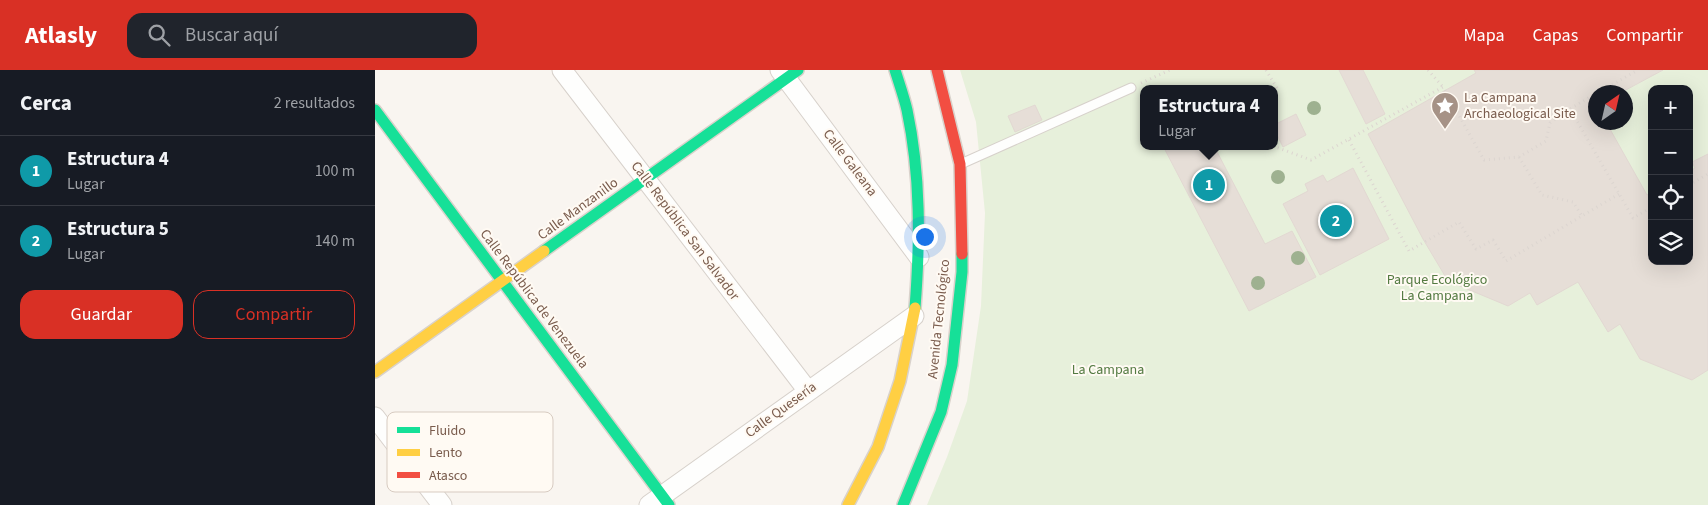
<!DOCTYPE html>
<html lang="es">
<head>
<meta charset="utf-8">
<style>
	:root { --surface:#171b24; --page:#20242c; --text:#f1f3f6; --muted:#9ea1a6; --line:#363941; --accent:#d93025 }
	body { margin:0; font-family:"Source Sans 3",sans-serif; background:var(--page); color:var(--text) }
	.controls { position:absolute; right:15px; top:15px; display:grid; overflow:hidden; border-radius:10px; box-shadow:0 5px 20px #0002 }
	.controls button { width:45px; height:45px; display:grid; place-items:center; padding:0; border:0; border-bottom:1px solid var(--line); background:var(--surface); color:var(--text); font:25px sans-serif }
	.compass { position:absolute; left:1213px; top:15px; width:45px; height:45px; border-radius:50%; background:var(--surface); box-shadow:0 5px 20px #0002; rotate:34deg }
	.you { position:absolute; left:549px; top:166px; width:18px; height:18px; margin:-12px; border:4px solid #fff; border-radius:50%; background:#1a73e8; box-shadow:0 0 0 8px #1a73e833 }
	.badge { display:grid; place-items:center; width:32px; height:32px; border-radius:50%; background:var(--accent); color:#fff; font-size:16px; font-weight:700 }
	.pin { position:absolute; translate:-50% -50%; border:2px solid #fff; box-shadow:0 1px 5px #0006 }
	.popup { position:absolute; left:765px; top:15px; width:138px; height:65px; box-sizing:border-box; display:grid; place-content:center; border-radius:10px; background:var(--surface); filter:drop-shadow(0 1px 4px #0005); font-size:16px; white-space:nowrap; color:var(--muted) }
	.popup b { font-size:19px; color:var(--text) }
	.popup::after { content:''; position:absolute; left:50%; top:100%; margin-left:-10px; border:10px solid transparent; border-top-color:var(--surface) }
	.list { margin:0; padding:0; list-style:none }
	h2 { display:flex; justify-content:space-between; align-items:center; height:65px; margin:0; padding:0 20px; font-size:21px }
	h2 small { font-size:16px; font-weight:400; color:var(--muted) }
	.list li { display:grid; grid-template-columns:32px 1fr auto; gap:15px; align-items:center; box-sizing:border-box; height:70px; padding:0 20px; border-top:1px solid var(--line) }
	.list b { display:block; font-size:19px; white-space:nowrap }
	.list p { margin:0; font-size:16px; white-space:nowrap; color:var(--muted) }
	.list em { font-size:16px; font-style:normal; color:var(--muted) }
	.actions { display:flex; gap:10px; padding:15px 20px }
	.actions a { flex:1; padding:11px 0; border:1px solid var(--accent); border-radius:15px; text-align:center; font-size:18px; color:var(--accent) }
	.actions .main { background:var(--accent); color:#fff }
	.icon { flex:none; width:28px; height:28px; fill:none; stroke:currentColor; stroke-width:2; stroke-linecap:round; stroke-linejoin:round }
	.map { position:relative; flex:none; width:1333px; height:435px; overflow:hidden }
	header { display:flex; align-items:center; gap:30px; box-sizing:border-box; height:70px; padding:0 25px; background:var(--accent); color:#fff }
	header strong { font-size:24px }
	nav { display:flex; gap:28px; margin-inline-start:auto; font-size:18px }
	.search { width:350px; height:45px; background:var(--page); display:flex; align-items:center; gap:12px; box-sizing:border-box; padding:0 18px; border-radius:15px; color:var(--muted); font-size:19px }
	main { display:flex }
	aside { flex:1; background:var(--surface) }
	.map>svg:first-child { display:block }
	.green { fill:#e7f0db; fill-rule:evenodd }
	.building { fill:#e6ded7; stroke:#e2d8d2 }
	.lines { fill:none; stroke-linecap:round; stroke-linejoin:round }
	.lane-casing { stroke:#d7d1cb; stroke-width:11 }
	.street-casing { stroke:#d7d1cb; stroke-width:21 }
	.fast-casing { stroke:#d9d2cb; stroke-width:14 }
	.slow-casing { stroke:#d9d2cb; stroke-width:14 }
	.jam-casing { stroke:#d9d2cb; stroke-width:14 }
	.path { stroke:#dcd5d0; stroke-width:3; stroke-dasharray:1 4; stroke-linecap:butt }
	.lane { stroke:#fefefd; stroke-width:9 }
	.street { stroke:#fefefd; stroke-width:19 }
	.fast { stroke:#16e098; stroke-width:11 }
	.slow { stroke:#ffcf43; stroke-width:11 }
	.jam { stroke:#f24e42; stroke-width:11 }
	.tree { fill:#9eb190 }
	.labels { text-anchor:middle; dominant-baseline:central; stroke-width:4; stroke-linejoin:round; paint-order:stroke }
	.poi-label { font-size:14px; fill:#7a5c4d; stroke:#fffaf3; text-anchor:start }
	.street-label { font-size:14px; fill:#7a5c4d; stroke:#fffaf3 }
	.park-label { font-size:14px; fill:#537a41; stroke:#fffaf3 }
	.key { fill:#fffaf3; stroke:#d7cbc1; stroke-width:1 }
	.key-label { font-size:14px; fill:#7a5c4d }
</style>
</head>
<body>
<header>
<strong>Atlasly</strong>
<div class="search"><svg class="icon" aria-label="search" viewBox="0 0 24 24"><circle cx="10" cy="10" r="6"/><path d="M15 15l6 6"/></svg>Buscar aquí</div>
<nav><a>Mapa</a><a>Capas</a><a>Compartir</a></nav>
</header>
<main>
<aside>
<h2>Cerca<small>2 resultados</small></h2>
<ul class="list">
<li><span class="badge" style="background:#0f9aa8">1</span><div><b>Estructura 4</b><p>Lugar</p></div><em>100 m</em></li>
<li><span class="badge" style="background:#0f9aa8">2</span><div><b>Estructura 5</b><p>Lugar</p></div><em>140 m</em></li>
</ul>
<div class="actions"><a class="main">Guardar</a><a>Compartir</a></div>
</aside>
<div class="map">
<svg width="1333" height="435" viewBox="0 0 1333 435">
	<rect width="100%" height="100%" fill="#f9f5f0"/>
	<path class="green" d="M 585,0 L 1333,0 L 1333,435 L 552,435 L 572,387 L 592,331 L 606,236 L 610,143 L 601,52 ZM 769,19 L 899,19 L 899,76 L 769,76 ZM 1277,19 L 1314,19 L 1314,191 L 1277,191 ZM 1220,22 L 1250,22 L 1250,52 L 1220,52 Z"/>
	<path class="building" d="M 964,0 L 988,0 L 1010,44 L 991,54 Z
		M 1099,0 L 1288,0 L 1247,22 L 1220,22 L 1220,52 L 1231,52 L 1272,125 L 1277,122 L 1277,191 L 1314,191 L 1314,102 L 1320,98 L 1317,92 L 1333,84 L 1333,300 L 1317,310 L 1265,289 L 1245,254 L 1233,262 L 1203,212 L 1162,235 L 1155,223 L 1133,236 L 1073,211 L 1048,169 L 993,64 L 1101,3 Z
		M 660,35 L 667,50 L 640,62 L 633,46 Z
		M 921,44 L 931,65 L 908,77 L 899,59 L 899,55 Z
		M 788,76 L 839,76 L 890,174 L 917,161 L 941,207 L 874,241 Z
		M 978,98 L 1014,169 L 945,205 L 908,134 L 933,121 L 930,114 L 948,105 L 952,112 Z"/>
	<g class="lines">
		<defs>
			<path id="lane" d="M 588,93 L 756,18"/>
			<path id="street" d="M 187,0 L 433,321
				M 405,0 L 544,187
				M 0,347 L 67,435
				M 274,435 L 539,246"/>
			<path id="fast" d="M 520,0 C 524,13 529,27 532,40 C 546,106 545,172 540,238
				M 0,40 L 294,435
				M 169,181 L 423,0
				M 528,435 L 566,342 L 577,295 L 587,202 L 587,184"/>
			<path id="slow" d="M 0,302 L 169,181
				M 473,435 L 503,377 L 525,311 L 540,238"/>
			<path id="jam" d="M 562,0 L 585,94 L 587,184"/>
		</defs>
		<use href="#lane" class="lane-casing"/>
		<use href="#street" class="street-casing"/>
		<use href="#fast" class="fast-casing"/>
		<use href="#slow" class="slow-casing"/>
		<use href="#jam" class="jam-casing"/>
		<path class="path" d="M 891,0 L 902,18 L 899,23
			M 1053,0 L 1068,17
			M 766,13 L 795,0
			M 1224,22 L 1263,0
			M 1195,39 L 1258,148 L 1277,137
			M 974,70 L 1034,181 L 1084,152 L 1101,179 L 1118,170 L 1131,191 L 1244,124
			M 898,76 L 936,90 L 1068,17 L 1109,90 L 1144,87 L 1171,71 L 1175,53 L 1195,39 L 1220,24
			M 1144,87 L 1167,125 L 1198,132 L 1207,146
			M 1314,115 L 1333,104"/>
		<use href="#lane" class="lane"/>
		<use href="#street" class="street"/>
		<use href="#fast" class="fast"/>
		<use href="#slow" class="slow"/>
		<use href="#jam" class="jam"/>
	</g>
	<g class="tree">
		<circle cx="939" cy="38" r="7"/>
		<circle cx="903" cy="107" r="7"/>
		<circle cx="923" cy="188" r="7"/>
		<circle cx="883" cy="213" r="7"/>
	</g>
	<defs>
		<symbol id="sight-pin" viewBox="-11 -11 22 30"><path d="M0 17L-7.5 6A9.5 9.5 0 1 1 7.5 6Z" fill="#a69286" stroke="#fffaf3"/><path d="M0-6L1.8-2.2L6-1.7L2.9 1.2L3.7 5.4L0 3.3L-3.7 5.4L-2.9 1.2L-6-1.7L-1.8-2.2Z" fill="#fff"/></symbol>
	</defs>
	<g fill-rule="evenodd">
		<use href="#sight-pin" x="1054" y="20" width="32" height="43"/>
	</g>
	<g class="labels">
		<g class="poi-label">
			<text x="1089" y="28">La Campana<tspan x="1089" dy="16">Archaeological Site</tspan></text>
		</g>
		<g class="street-label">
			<text transform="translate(475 93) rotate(53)">Calle Galeana</text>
			<text transform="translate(203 139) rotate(-36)">Calle Manzanillo</text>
			<text transform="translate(310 161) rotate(53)">Calle República San Salvador</text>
			<text transform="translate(159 229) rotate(53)">Calle República de Venezuela</text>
			<text transform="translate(564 249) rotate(-84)">Avenida Tecnológico</text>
			<text transform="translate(406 340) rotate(-36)">Calle Quesería</text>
		</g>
		<g class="park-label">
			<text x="1062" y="210">Parque Ecológico<tspan x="1062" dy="16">La Campana</tspan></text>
			<text x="733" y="300">La Campana</text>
		</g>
	</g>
	<rect x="12" y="342" width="166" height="80" rx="8" class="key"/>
	<rect x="22" y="357" width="23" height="6" fill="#16e098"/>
	<rect x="22" y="379" width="23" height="7" fill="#ffcf43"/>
	<rect x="22" y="402" width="23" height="6" fill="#f24e42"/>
	<g class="key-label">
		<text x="54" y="365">Fluido</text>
		<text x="54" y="387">Lento</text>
		<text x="54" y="410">Atasco</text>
	</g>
</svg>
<div class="controls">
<button>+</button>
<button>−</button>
<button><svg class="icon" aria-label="locate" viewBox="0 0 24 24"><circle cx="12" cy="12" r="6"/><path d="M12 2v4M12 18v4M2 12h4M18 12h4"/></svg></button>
<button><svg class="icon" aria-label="layers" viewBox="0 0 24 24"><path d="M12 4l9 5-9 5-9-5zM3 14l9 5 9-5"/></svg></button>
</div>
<svg class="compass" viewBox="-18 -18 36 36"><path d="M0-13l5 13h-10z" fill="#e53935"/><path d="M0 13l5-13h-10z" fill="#9ea1a6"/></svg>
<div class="you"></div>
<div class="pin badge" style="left:834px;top:115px;background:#0f9aa8">1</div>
<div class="popup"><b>Estructura 4</b>Lugar</div>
<div class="pin badge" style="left:961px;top:151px;background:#0f9aa8">2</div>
</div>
</main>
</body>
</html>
